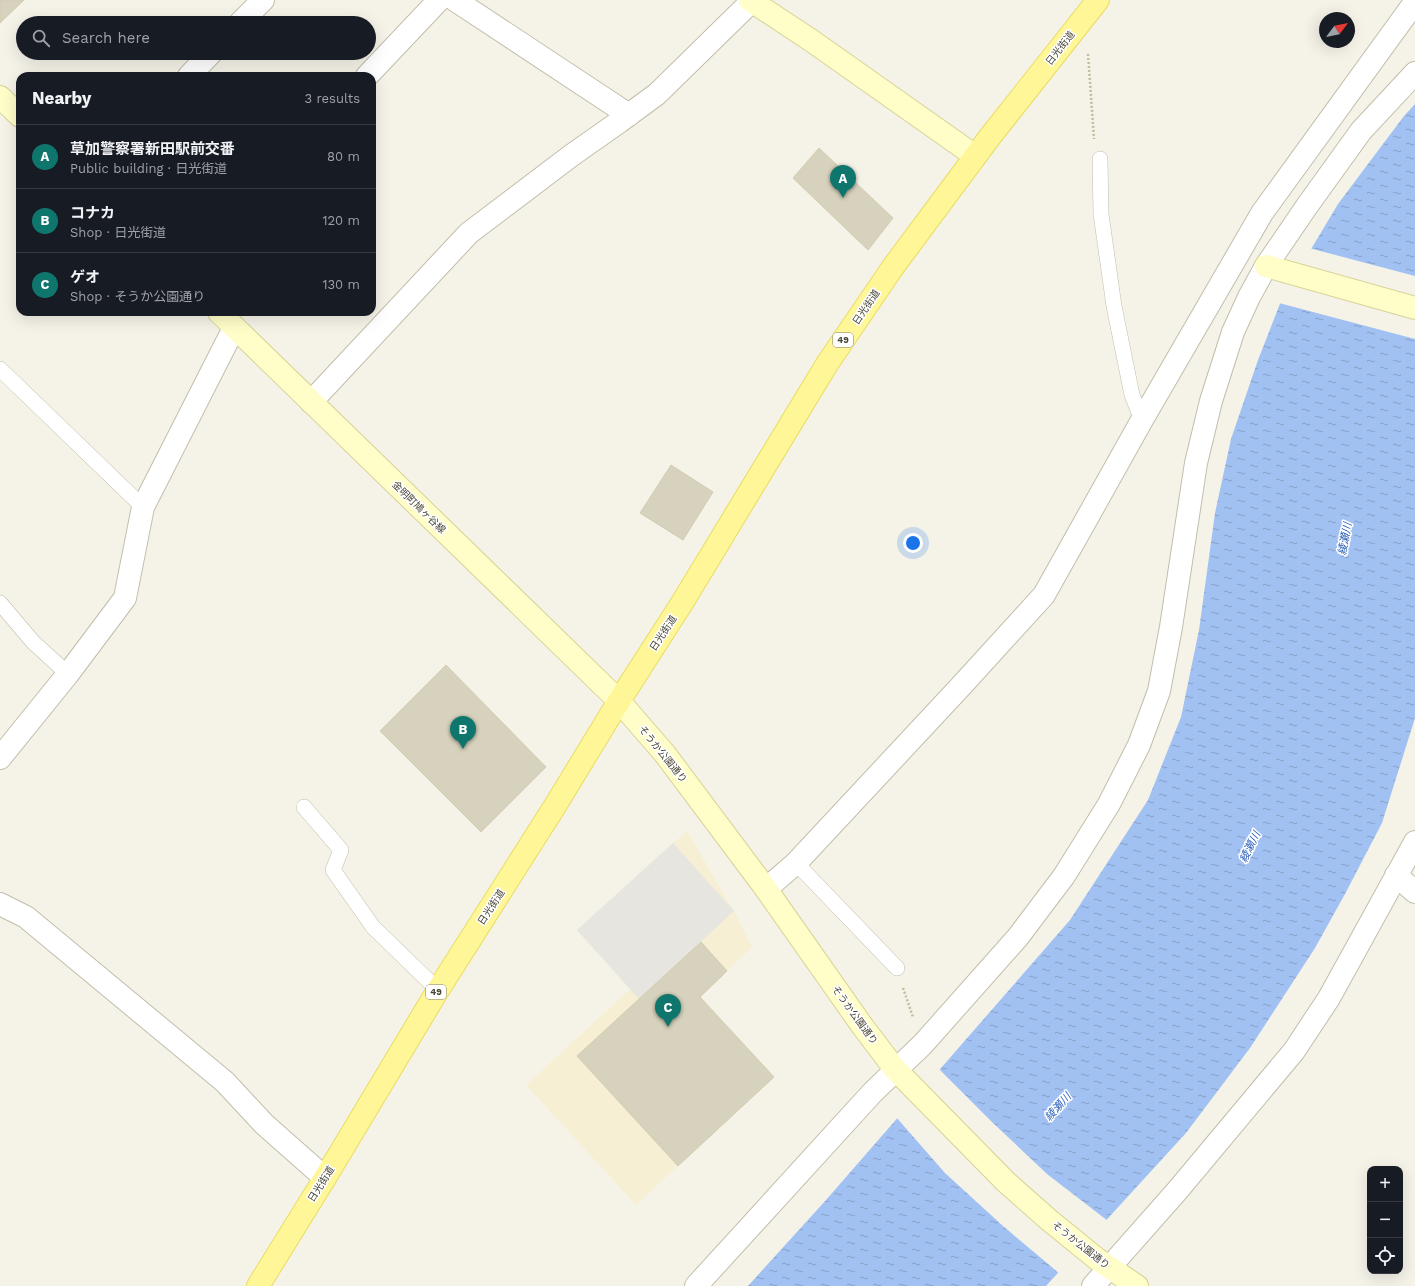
<!DOCTYPE html>
<html lang="en">
<head>
<meta charset="utf-8">
<style>
	:root { --surface:#171b24; --page:#242831; --text:#f1f3f6; --muted:#9ea1a6; --line:#363941; --accent:#0f766e }
	body { margin:0; font-family:"Work Sans","Noto Sans JP",sans-serif; background:var(--page); color:var(--text) }
	.controls { position:absolute; right:12px; bottom:12px; display:grid; overflow:hidden; border-radius:8px; box-shadow:0 4px 16px #0002 }
	.controls button { width:36px; height:36px; display:grid; place-items:center; padding:0; border:0; border-bottom:1px solid var(--line); background:var(--surface); color:var(--text); font:20px sans-serif }
	.compass { position:absolute; left:1319px; top:12px; width:36px; height:36px; border-radius:50%; background:var(--surface); box-shadow:0 4px 16px #0002; rotate:58deg }
	.you { position:absolute; left:913px; top:543px; width:14px; height:14px; margin:-10px; border:3px solid #fff; border-radius:50%; background:#1a73e8; box-shadow:0 0 0 6px #1a73e833 }
	.badge { display:grid; place-items:center; width:26px; height:26px; border-radius:50%; background:var(--accent); color:#fff; font-size:13px; font-weight:700 }
	.pin { position:absolute; translate:-50% -33px; filter:drop-shadow(0 1px 2px #0008) }
	.pin::after { content:''; position:absolute; top:21px; width:14px; height:12px; background:inherit; clip-path:polygon(0 0,100% 0,50% 100%) }
	.list { margin:0; padding:0; list-style:none }
	h2 { display:flex; justify-content:space-between; align-items:center; height:52px; margin:0; padding:0 16px; font-size:17px }
	h2 small { font-size:13px; font-weight:400; color:var(--muted) }
	.list li { display:grid; grid-template-columns:26px 1fr auto; gap:12px; align-items:center; box-sizing:border-box; height:64px; padding:0 16px; border-top:1px solid var(--line) }
	.list b { display:block; font-size:15px; white-space:nowrap }
	.list p { margin:0; font-size:13px; white-space:nowrap; color:var(--muted) }
	.list em { font-size:13px; font-style:normal; color:var(--muted) }
	.icon { flex:none; width:22px; height:22px; fill:none; stroke:currentColor; stroke-width:2; stroke-linecap:round; stroke-linejoin:round }
	.map { position:relative; flex:none; width:1415px; height:1286px; overflow:hidden }
	.search { position:absolute; background:var(--surface); box-shadow:0 4px 16px #0002; left:16px; top:16px; width:360px; height:44px; display:flex; align-items:center; gap:10px; box-sizing:border-box; padding:0 14px; border-radius:22px; color:var(--muted); font-size:15px }
	.panel { position:absolute; background:var(--surface); box-shadow:0 4px 16px #0002; left:16px; top:72px; width:360px; height:244px; border-radius:12px }
	.map>svg:first-child { display:block }
	.commercial { fill:#f7efd3 }
	.parking { fill:#e6e5e0 }
	.water { fill:url(#water-ripples) }
	.pier { fill:#f5f3e8 }
	.building { fill:#d7d2bd; stroke:#d2ccb0 }
	.lines { fill:none; stroke-linecap:round; stroke-linejoin:round }
	.lane-casing { stroke:#c1beaa; stroke-width:16 }
	.street-casing { stroke:#c1beaa; stroke-width:24 }
	.secondary-casing { stroke:#d6d396; stroke-width:24 }
	.primary-casing { stroke:#e8dc62; stroke-width:24 }
	.path { stroke:#c3bd9b; stroke-width:2.5; stroke-dasharray:2 2; stroke-linecap:butt }
	.lane { stroke:#fff; stroke-width:15 }
	.street { stroke:#fff; stroke-width:22 }
	.secondary { stroke:#fffdc8; stroke-width:22 }
	.primary { stroke:#fff797; stroke-width:22 }
	.labels { text-anchor:middle; dominant-baseline:central; stroke-width:3; stroke-linejoin:round; paint-order:stroke }
	.shield { fill:#fff; stroke:#7f7d72; stroke-width:1 }
	.shield-label { font-size:9px; font-weight:bold; fill:#484536 }
	.street-label { font-size:10px; fill:#484536; stroke:#fff }
	.water-label { font-size:11px; font-style:italic; fill:#2b5fb9; stroke:#fff }
</style>
</head>
<body>
<div class="map">
<svg width="1415" height="1286" viewBox="0 0 1415 1286">
	<defs>
		<pattern id="water-ripples" width="26" height="14" patternUnits="userSpaceOnUse"><rect width="26" height="14" fill="#a2c1f3"/><path d="M2 4q2-2 4 0t4 0M15 11q2-2 4 0t4 0" fill="none" stroke="#869fc6"/></pattern>
	</defs>
	<rect width="100%" height="100%" fill="#f5f3e8"/>
	<path class="commercial" d="M 687,831 L 734,911 L 752,947 L 700,997 L 774,1077 L 636,1205 L 526,1085 L 630,989 L 577,930 Z"/>
	<path class="parking" d="M 673,843 L 734,911 L 639,999 L 577,930 Z"/>
	<path class="water" d="M 1415,104 L 1415,718 L 1382,823 L 1345,894 L 1315,948 L 1250,1048 L 1186,1133 L 1046,1286 L 748,1286 L 826,1200 L 1070,920 L 1148,800 L 1181,717 L 1199,630 L 1215,513 L 1231,439 L 1258,360 L 1283,296 L 1338,204 L 1404,116 Z"/>
	<path class="pier" d="M 1309,248 L 1415,276 L 1415,339 L 1279,303 L 1281,295 Z
		M 938,1068 L 992,1122 L 1047,1174 L 1108,1221 L 1060,1274 L 1003,1226 L 945,1173 L 896,1117 Z"/>
	<path class="building" d="M 0,0 L 24,0 L 0,23 Z
		M 819,148 L 893,218 L 868,250 L 793,178 Z
		M 671,465 L 713,492 L 683,540 L 640,513 Z
		M 446,665 L 546,767 L 481,832 L 380,731 Z
		M 701,942 L 727,971 L 700,997 L 774,1077 L 678,1166 L 577,1056 Z"/>
	<g class="lines">
		<defs>
			<path id="lane" d="M 1100,159 L 1101,214 L 1114,306 L 1132,395 L 1142,420
				M 0,369 L 143,507
				M 0,603 L 33,642 L 68,674
				M 304,807 L 341,850 L 333,870 L 373,927 L 438,990
				M 796,863 L 897,968"/>
			<path id="street" d="M 455,0 L 629,115
				M 240,23 L 263,0
				M 189,76 L 211,53
				M 367,76 L 439,0
				M 311,402 L 469,233 L 572,155 L 619,122 L 657,94 L 753,0
				M 0,758 L 68,674 L 125,598 L 143,507 L 234,328
				M 1396,875 L 1415,892
				M 766,889 L 796,863 L 962,685 L 1044,595 L 1142,420 L 1262,213 L 1415,2
				M 0,904 L 26,917 L 225,1082 L 264,1124 L 325,1178
				M 696,1286 L 873,1092 L 923,1044 L 1018,937 L 1064,876 L 1109,804 L 1139,745 L 1159,691 L 1171,627 L 1196,463 L 1211,401 L 1233,332 L 1249,297 L 1266,266 L 1307,206 L 1361,131 L 1415,73
				M 1093,1286 L 1177,1191 L 1294,1051 L 1329,998 L 1415,842"/>
			<path id="secondary" d="M 750,0 L 812,41 L 975,156
				M 0,97 L 20,116
				M 1266,266 L 1415,308
				M 219,312 L 619,701 L 665,754 L 766,889 L 863,1027 L 895,1069 L 1006,1182 L 1049,1220 L 1097,1259 L 1137,1286"/>
			<path id="primary" d="M 258,1286 L 325,1178 L 438,990 L 555,806 L 619,701 L 682,603 L 827,364 L 893,267 L 989,138 L 1098,0"/>
		</defs>
		<use href="#lane" class="lane-casing"/>
		<use href="#street" class="street-casing"/>
		<use href="#secondary" class="secondary-casing"/>
		<use href="#primary" class="primary-casing"/>
		<path class="path" d="M 1088,54 L 1094,139
			M 903,988 L 913,1017"/>
		<use href="#lane" class="lane"/>
		<use href="#street" class="street"/>
		<use href="#secondary" class="secondary"/>
		<use href="#primary" class="primary"/>
	</g>
	<g class="labels">
		<g class="shield">
			<rect x="833" y="333" width="20" height="14" rx="3"/>
			<rect x="426" y="985" width="20" height="14" rx="3"/>
		</g>
		<g class="shield-label">
			<text x="843" y="340">49</text>
			<text x="436" y="992">49</text>
		</g>
		<g class="street-label">
			<text transform="translate(1060 48) rotate(-52)">日光街道</text>
			<text transform="translate(866 307) rotate(-56)">日光街道</text>
			<text transform="translate(419 507) rotate(44)">金明町鳩ヶ谷線</text>
			<text transform="translate(663 633) rotate(-57)">日光街道</text>
			<text transform="translate(663 754) rotate(51)">そうか公園通り</text>
			<text transform="translate(491 907) rotate(-57)">日光街道</text>
			<text transform="translate(855 1015) rotate(54)">そうか公園通り</text>
			<text transform="translate(321 1184) rotate(-58)">日光街道</text>
			<text transform="translate(1081 1245) rotate(38)">そうか公園通り</text>
		</g>
		<g class="water-label">
			<text transform="translate(1345 539) rotate(-80)">綾瀬川</text>
			<text transform="translate(1250 847) rotate(-63)">綾瀬川</text>
			<text transform="translate(1058 1107) rotate(-48)">綾瀬川</text>
		</g>
	</g>
</svg>
<div class="controls">
<button>+</button>
<button>−</button>
<button><svg class="icon" aria-label="locate" viewBox="0 0 24 24"><circle cx="12" cy="12" r="6"/><path d="M12 2v4M12 18v4M2 12h4M18 12h4"/></svg></button>
</div>
<svg class="compass" viewBox="-18 -18 36 36"><path d="M0-13l5 13h-10z" fill="#e53935"/><path d="M0 13l5-13h-10z" fill="#9ea1a6"/></svg>
<div class="you"></div>
<div class="pin badge" style="left:843px;top:198px">A</div>
<div class="pin badge" style="left:463px;top:749px">B</div>
<div class="pin badge" style="left:668px;top:1027px">C</div>
<div class="search"><svg class="icon" aria-label="search" viewBox="0 0 24 24"><circle cx="10" cy="10" r="6"/><path d="M15 15l6 6"/></svg>Search here</div>
<section class="panel">
<h2>Nearby<small>3 results</small></h2>
<ul class="list">
<li><span class="badge">A</span><div><b>草加警察署新田駅前交番</b><p>Public building · 日光街道</p></div><em>80 m</em></li>
<li><span class="badge">B</span><div><b>コナカ</b><p>Shop · 日光街道</p></div><em>120 m</em></li>
<li><span class="badge">C</span><div><b>ゲオ</b><p>Shop · そうか公園通り</p></div><em>130 m</em></li>
</ul>
</section>
</div>
</body>
</html>
